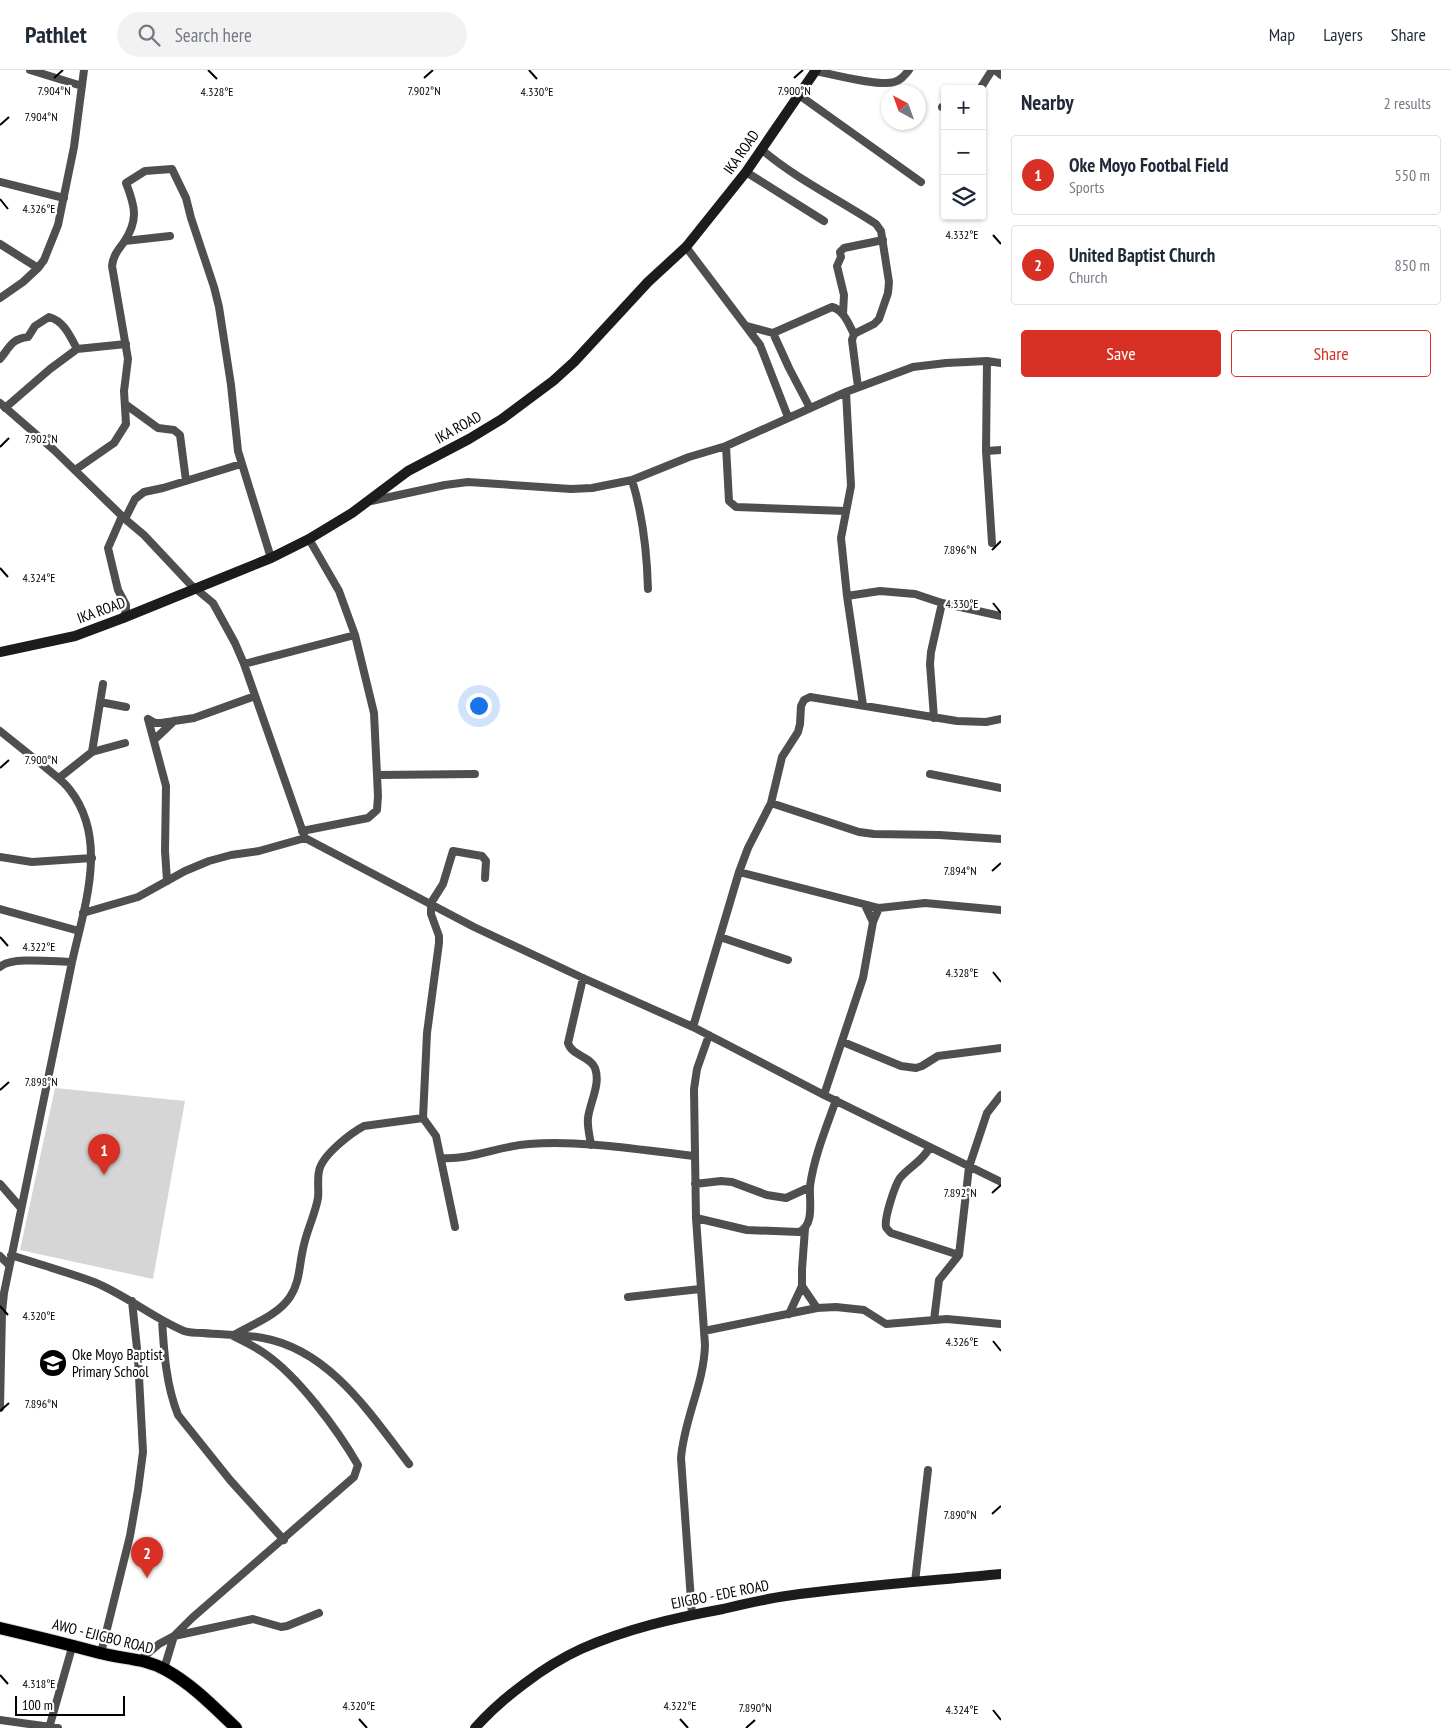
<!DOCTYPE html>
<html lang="en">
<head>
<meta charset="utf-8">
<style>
	:root { --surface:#fff; --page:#f2f2f3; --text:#1f2937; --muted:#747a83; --line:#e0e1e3; --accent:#d93025 }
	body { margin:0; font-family:"PT Sans Narrow",sans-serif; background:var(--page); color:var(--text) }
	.controls { position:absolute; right:15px; top:15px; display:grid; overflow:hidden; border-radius:5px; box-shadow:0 1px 4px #0004 }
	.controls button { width:45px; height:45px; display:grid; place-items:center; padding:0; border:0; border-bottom:1px solid var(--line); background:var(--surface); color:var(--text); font:25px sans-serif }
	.compass { position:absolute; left:881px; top:15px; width:45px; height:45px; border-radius:50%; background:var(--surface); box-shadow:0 1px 4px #0004; rotate:319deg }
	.scale { position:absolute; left:15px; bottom:12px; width:110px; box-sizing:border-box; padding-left:5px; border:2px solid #000; border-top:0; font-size:14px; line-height:18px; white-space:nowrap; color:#000; -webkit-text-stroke:4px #fff; paint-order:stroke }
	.you { position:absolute; left:478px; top:635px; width:18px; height:18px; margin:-12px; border:4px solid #fff; border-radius:50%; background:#1a73e8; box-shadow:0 0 0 8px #1a73e833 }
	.badge { display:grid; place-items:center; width:32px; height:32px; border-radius:50%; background:var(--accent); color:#fff; font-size:16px; font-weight:700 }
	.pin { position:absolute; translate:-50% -41px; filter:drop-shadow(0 1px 2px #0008) }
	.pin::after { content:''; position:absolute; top:26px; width:18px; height:15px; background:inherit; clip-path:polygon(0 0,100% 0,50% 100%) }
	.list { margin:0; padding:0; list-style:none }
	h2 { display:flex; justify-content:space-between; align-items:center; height:65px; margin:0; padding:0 20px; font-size:21px }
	h2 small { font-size:16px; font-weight:400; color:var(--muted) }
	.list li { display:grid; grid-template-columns:32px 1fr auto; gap:15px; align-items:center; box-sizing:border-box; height:80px; margin:0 10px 10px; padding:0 10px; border:1px solid var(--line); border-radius:5px }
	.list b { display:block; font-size:19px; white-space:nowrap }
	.list p { margin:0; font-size:16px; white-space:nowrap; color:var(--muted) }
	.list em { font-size:16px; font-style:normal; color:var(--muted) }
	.actions { display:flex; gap:10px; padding:15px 20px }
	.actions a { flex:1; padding:11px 0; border:1px solid var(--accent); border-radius:5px; text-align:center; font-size:18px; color:var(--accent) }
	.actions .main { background:var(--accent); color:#fff }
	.icon { flex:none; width:28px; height:28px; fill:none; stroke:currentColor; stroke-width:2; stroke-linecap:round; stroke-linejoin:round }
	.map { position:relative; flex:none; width:1001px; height:1658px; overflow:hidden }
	header { display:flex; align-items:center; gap:30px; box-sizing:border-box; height:70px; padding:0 25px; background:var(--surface); border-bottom:1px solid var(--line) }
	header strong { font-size:24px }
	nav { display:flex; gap:28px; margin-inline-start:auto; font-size:18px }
	.search { width:350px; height:45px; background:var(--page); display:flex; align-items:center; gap:12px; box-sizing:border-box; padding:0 18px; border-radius:28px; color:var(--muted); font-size:19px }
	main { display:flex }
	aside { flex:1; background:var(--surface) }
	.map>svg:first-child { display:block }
	.green { fill:#d6d6d6 }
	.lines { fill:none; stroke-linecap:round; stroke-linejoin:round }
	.primary-casing { stroke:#dbdbdb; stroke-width:14 }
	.street { stroke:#4f4f4f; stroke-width:8 }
	.secondary { stroke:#1c1c1c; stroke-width:10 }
	.primary { stroke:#000; stroke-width:12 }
	.ticks { fill:none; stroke:#000; stroke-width:2 }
	.labels { text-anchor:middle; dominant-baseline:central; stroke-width:4.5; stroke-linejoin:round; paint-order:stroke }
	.street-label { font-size:15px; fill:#000; stroke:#fff }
	.poi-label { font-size:15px; fill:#000; stroke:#fff; text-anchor:start }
	.ticks-label { font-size:12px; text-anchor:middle; fill:#000; stroke:#fff; stroke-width:4.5; stroke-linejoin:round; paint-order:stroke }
</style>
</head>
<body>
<header>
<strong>Pathlet</strong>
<div class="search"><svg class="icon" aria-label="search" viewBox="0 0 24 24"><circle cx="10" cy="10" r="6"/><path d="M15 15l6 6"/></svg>Search here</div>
<nav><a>Map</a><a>Layers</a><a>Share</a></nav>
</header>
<main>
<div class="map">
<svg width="1001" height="1658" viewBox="0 0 1001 1658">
	<rect width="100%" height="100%" fill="#fff"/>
	<path class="green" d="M 55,1018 L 185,1031 L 153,1209 L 20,1180 Z"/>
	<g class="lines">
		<defs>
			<path id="primary" d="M 0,1558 C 34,1566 67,1574 100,1583 C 122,1589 145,1588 166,1600 C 193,1615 214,1637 236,1658"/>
		</defs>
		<use href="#primary" class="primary-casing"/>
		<path class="street" d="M 30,0 L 82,16
			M 995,0 L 1001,5
			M 815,1 C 831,4 880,17 894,12 C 901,10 904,6 909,0
			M 980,19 L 992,0
			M 799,25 L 921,112
			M 942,37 L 945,38
			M 761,79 C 796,109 838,129 876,154 L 881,161 L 889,212 L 888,223 L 879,249 L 874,254 L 854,264 L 852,270 L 858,317
			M 746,102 L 824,151
			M 0,112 L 64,128
			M 125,171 L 170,166
			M 0,174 L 38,198
			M 686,177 L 760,275 L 788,347
			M 0,228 L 23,212 L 38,198 L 44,190 L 58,155 L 74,77 L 84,0
			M 843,244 L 844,225 L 837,196 L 841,187 L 840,182 L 844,178 L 883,170
			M 747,256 L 773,263 L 832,237 C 844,240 849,255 854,264
			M 773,263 L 789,298 L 810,338
			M 0,289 C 10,277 11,269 28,267 L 35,256 L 49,247 C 64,251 70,266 77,279
			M 987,291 L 986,381 L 992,473
			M 846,322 L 851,416 L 841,468 L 847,526 L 863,635
			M 0,333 L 54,380 L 125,449 L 144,465 L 190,514 L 213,533 L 235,573 L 244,594 L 305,768 L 474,857 L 583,908 L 693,957 L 824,1025 L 1001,1112
			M 125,334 L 158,358 L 174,360 L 180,365 L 186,411
			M 5,338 L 50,299 L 77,279 L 126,274
			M 726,376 L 729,431 L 736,437 L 845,441
			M 986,381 L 1001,380
			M 75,400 L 114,373 L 126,354 L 124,321 L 128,289 L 112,196 C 113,186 118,180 124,172 C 139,150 135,136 126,113 L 145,101 L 172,99 L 186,128 L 191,148 L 214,217 L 219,237 L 231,315 L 238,381 L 271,488
			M 632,410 C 643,446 647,482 648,519
			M 371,431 L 445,415 L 468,412 L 571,419 L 592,418 L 632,410 L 689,387 L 726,376 L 846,322 L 913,297 L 946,293 L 987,291 L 1001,293
			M 122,446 L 108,478 L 118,520 L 126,535 L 126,541 L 123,548
			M 125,449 L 135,429 L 144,422 L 163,418 L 241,394
			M 847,526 L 880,521 L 915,524 L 942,533 L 1001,546
			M 244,594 L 355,565
			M 100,632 L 126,637
			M 934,648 L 930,594 L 931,582 L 942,533
			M 148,649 L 166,716 L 165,781 L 167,811
			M 148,649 L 155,653 L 161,653 L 194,648 L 255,626
			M 0,661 C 15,673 30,685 45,697 C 53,704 64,711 70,720 C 109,770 84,837 72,892 L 4,1223 L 2,1242 L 0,1338
			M 154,670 L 174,651
			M 92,682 L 103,614
			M 930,704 L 1001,718
			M 377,705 L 475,704
			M 59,708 L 92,682 L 125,673
			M 771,733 L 859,762 L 874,764 L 939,765 L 1001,769
			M 302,761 L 368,748 L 377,740 L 378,726 L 374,643 L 355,565 L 339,521 L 309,469
			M 0,787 L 32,792 L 92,788
			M 739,802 L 879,838 L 925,833 L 1001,840
			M 865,835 L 873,852
			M 0,839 L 79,861
			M 83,843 L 138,827 L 185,801 L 209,791 L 231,785 L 259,781 L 305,768
			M 720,867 L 788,890
			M 0,897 C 11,886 56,892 72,892
			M 583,908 L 568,973 C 572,986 590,986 595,998 C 601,1014 590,1032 588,1048 C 587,1057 590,1067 591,1075
			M 693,957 L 739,802 L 748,778 L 771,733 L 782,687 L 798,662 L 800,654 L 801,636 L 804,630 L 810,627 L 957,651 L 986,652 L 1001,649
			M 843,972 L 901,996 L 916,998 L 922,996 L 938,986 L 1001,978
			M 824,1025 L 863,908 L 873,852 L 879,838
			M 930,1077 C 922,1092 910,1096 900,1108 C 895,1115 884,1148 886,1157 C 887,1159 889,1161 891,1163 L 959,1185
			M 442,1088 C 471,1090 499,1076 529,1074 C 584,1070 640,1080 694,1086
			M 0,1114 L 21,1138
			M 695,1114 L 721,1111 L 732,1112 L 767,1125 L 786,1128 L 810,1117
			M 696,1148 L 747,1160 L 799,1162 C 815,1155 809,1131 810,1116 C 814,1087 826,1058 836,1030
			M 455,1157 L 436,1066 L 423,1048 L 427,963 L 439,873 L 439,866 L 431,844 L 431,833 L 443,814 L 453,781 L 482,786 L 486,791 L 485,808
			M 11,1185 C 38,1194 67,1202 94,1212 C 126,1225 153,1248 184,1261 C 190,1263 196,1263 203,1263 C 222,1265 244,1264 263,1268 C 330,1280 371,1345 409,1394
			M 0,1186 L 9,1195
			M 802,1216 L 817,1238
			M 628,1227 L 700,1219
			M 789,1244 L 802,1216 L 802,1199 L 805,1159
			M 162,1250 C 164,1282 166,1315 178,1345 L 230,1410 L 284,1470
			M 934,1250 L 939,1210 L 959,1185 L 969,1097 L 987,1043 L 1001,1025
			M 704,1261 L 817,1238 L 836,1237 L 864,1240 L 886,1254 L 947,1249 L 1001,1254
			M 234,1265 C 253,1254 278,1245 290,1227 C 300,1212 299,1196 303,1179 C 306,1162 315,1145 318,1128 C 319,1119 317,1110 319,1101 C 322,1085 351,1063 364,1056 L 423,1048
			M 915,1512 L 928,1400
			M 692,1545 L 681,1388 C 684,1349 704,1314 705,1275 L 696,1148 L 694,1019 L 697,999 L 709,965
			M 101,1583 L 130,1466 L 138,1420 L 143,1382 L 138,1288 L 132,1231
			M 140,1590 L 159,1574 L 174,1566 L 253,1549 L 281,1557 L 287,1556 L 319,1543
			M 164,1599 L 174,1566 L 192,1548 L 354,1407 L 358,1395 C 337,1359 298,1306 264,1283 C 254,1276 243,1271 233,1266
			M 0,1650 L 58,1658
			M 49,1658 L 73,1574"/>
		<path class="secondary" d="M 0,582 L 75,566 L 123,548 L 271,488 L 309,469 L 352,443 L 408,401 L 469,369 L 502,349 L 553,311 L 574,292 L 648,212 L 686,177 L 746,102 L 816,0
			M 475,1658 C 502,1628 544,1596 581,1579 C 626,1559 674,1548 723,1539 C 744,1534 765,1529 786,1526 C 857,1516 929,1511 1001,1504"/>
		<use href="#primary" class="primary"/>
	</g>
	<path class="ticks" d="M 208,0 L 217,9M 529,0 L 537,9M 54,8 L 63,0M 424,8 L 433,0M 794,8 L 803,0M 0,55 L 9,47M 0,129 L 8,139M 993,165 L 1001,174M 0,377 L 9,368M 992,480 L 1001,471M 0,498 L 8,507M 993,533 L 1001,543M 0,698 L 9,690M 992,801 L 1001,793M 0,867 L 8,876M 993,902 L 1001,912M 0,1020 L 9,1012M 992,1123 L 1001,1115M 0,1236 L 8,1245M 993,1271 L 1001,1281M 0,1341 L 9,1333M 992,1444 L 1001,1436M 0,1605 L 8,1614M 993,1640 L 1001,1650M 359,1649 L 367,1658M 680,1649 L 688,1658M 746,1658 L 755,1650"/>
	<defs>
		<symbol id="school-disc" viewBox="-11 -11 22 22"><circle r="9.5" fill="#000" stroke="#fff"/><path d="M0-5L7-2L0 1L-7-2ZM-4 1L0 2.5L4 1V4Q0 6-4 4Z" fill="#fff"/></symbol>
	</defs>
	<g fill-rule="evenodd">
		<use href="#school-disc" x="37" y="1277" width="32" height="32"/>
	</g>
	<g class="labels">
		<g class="street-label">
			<text transform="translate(741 82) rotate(-55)">IKA ROAD</text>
			<text transform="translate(458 357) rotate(-29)">IKA ROAD</text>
			<text transform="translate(101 540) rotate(-20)">IKA ROAD</text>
			<text transform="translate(720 1524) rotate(-11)">EJIGBO - EDE ROAD</text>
			<text transform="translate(103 1566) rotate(14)">AWO - EJIGBO ROAD</text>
		</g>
		<g class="poi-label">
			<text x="72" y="1284">Oke Moyo Baptist<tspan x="72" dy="17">Primary School</tspan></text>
		</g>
	</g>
	<g class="ticks-label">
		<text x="54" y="25">7.904°N</text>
		<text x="794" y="25">7.900°N</text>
		<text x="424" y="25">7.902°N</text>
		<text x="217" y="26">4.328°E</text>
		<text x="537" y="26">4.330°E</text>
		<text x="41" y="51">7.904°N</text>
		<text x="39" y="143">4.326°E</text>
		<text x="962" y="169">4.332°E</text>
		<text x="41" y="373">7.902°N</text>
		<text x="960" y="484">7.896°N</text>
		<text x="39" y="512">4.324°E</text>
		<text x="962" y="538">4.330°E</text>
		<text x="41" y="694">7.900°N</text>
		<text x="960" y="805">7.894°N</text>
		<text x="39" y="881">4.322°E</text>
		<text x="962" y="907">4.328°E</text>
		<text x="41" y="1016">7.898°N</text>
		<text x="960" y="1127">7.892°N</text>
		<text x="39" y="1250">4.320°E</text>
		<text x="962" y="1276">4.326°E</text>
		<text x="41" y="1338">7.896°N</text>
		<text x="960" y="1449">7.890°N</text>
		<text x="39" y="1618">4.318°E</text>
		<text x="359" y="1640">4.320°E</text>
		<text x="680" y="1640">4.322°E</text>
		<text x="755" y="1642">7.890°N</text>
		<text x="962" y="1644">4.324°E</text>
	</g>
</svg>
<div class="controls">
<button>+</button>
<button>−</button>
<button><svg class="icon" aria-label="layers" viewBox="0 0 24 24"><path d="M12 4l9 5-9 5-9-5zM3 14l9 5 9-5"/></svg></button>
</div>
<svg class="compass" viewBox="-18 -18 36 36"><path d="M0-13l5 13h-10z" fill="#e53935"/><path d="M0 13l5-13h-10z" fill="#747a83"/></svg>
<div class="scale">100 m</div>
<div class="you"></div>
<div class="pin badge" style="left:104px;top:1105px">1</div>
<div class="pin badge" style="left:147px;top:1508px">2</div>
</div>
<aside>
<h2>Nearby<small>2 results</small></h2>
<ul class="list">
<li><span class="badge">1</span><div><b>Oke Moyo Footbal Field</b><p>Sports</p></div><em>550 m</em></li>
<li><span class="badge">2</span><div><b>United Baptist Church</b><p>Church</p></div><em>850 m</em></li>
</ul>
<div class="actions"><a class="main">Save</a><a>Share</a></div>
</aside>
</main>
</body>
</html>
